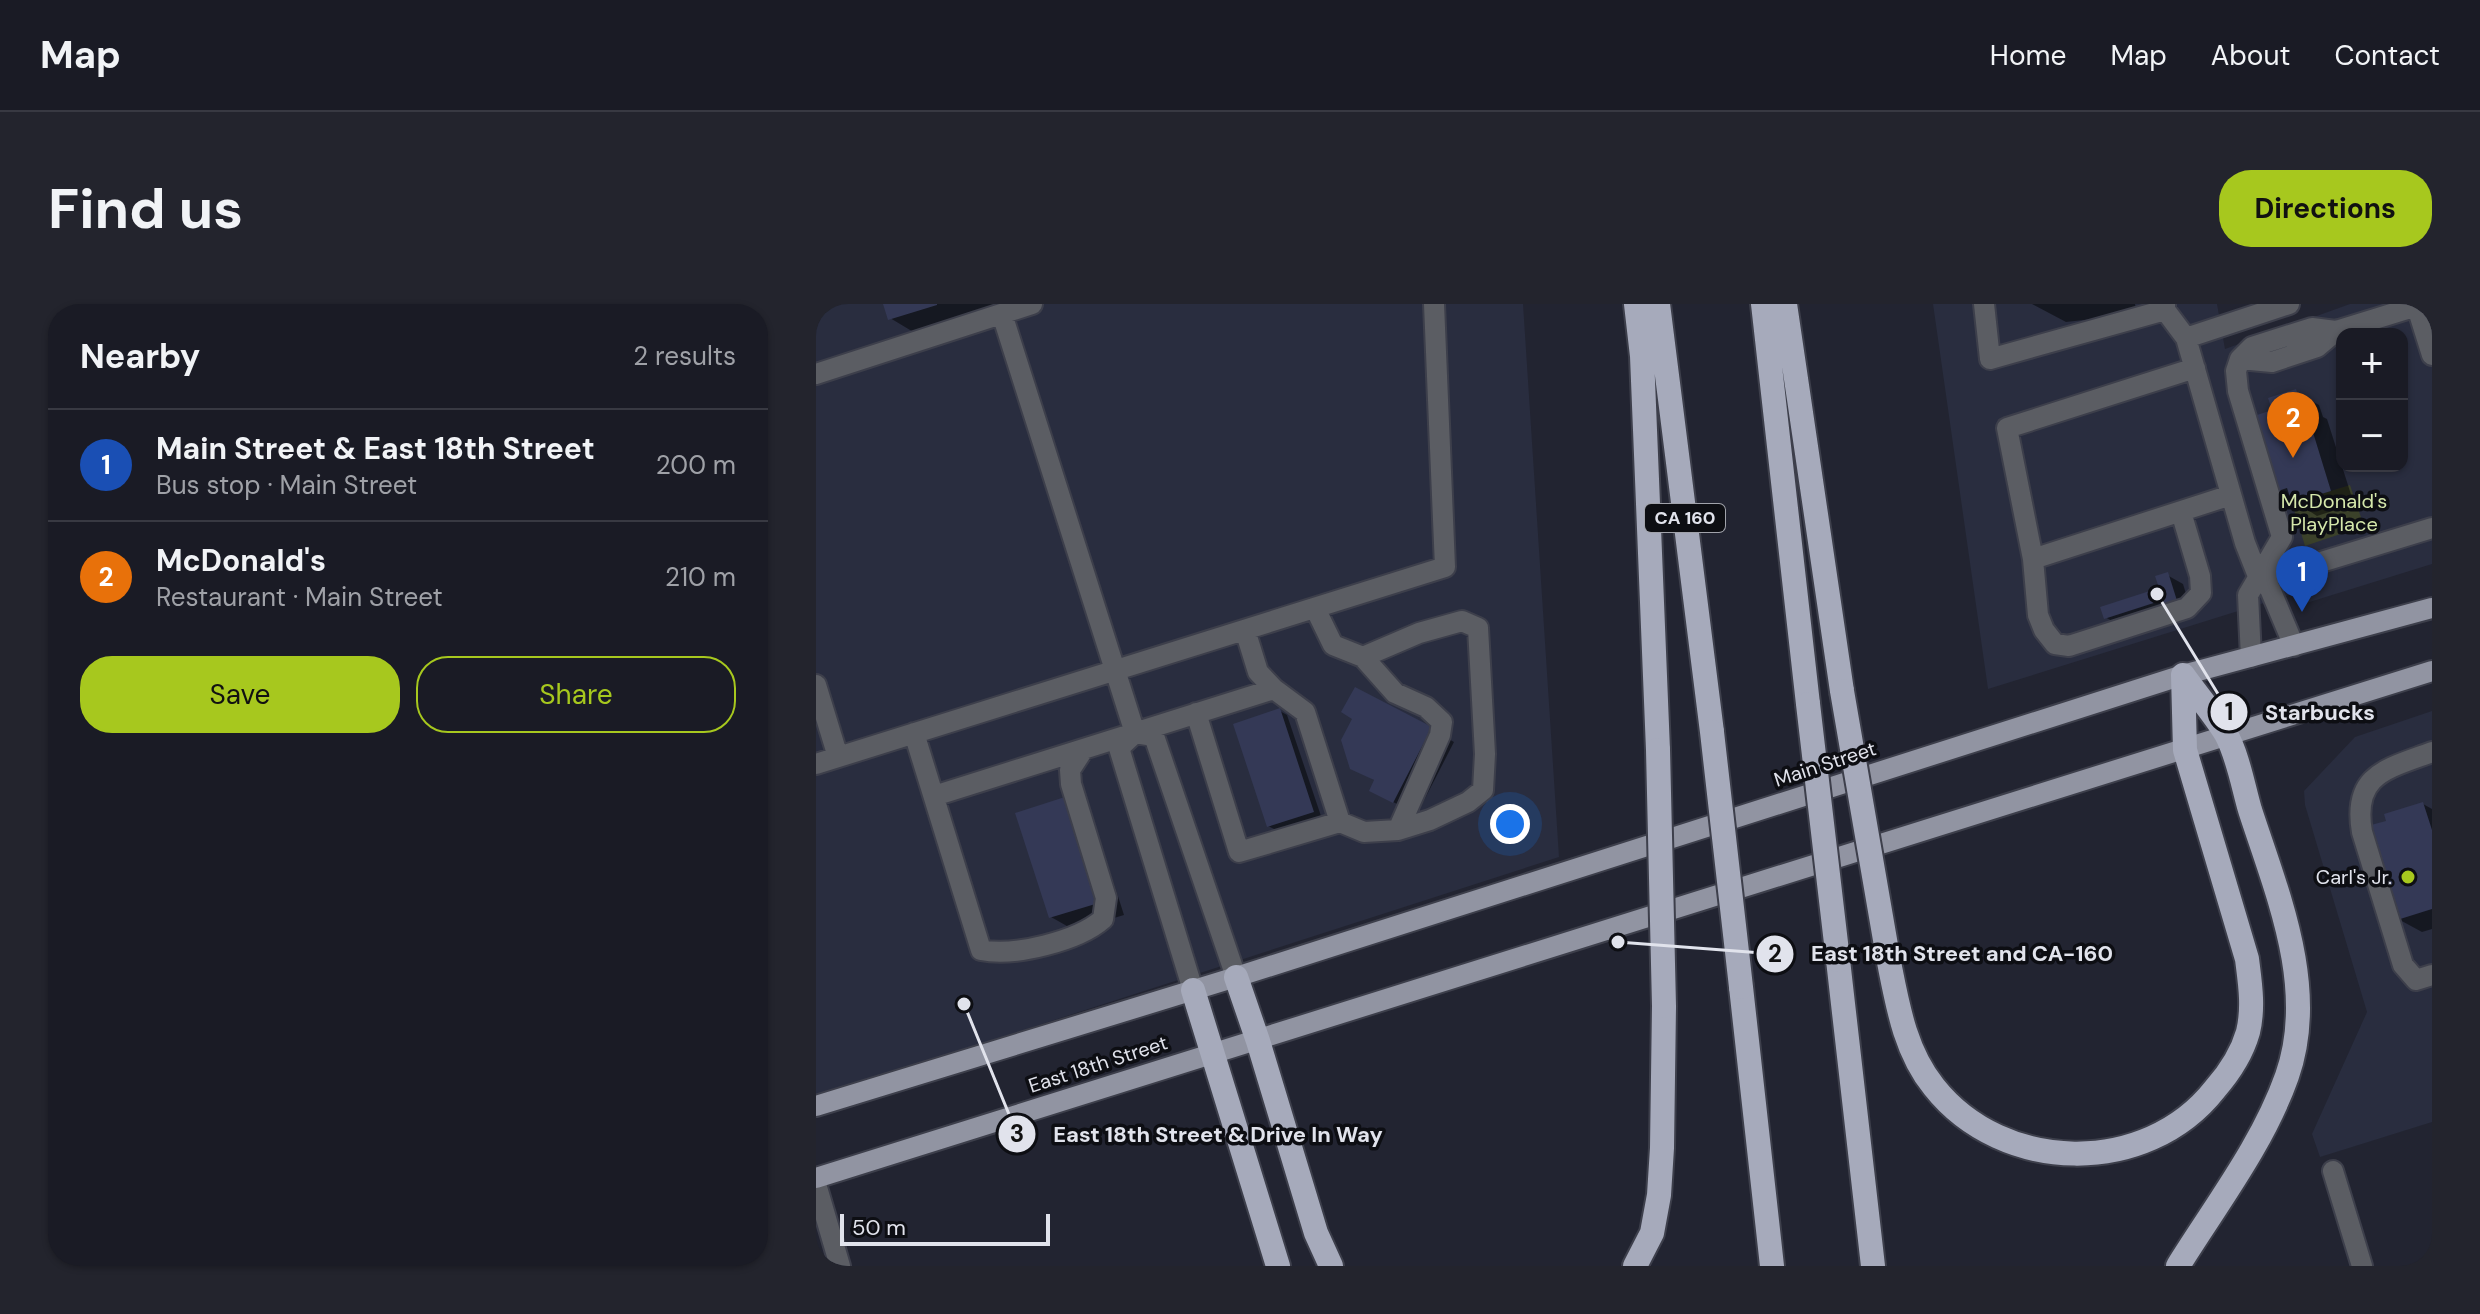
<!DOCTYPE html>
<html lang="en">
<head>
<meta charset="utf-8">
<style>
	:root { --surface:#1a1b25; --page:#23242d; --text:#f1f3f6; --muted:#9fa1a7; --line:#383942; --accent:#a7c81e }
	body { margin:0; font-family:"DM Sans",sans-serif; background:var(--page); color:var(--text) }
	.controls { position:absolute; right:24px; top:24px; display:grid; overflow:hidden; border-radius:16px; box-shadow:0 2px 6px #0004 }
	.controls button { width:72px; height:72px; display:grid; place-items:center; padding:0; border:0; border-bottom:2px solid var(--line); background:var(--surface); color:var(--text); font:40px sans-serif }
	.scale { position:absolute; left:24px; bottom:20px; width:210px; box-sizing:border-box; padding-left:8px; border:4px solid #e1e3ec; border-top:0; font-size:22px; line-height:28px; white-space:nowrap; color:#e1e3ec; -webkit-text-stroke:6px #0d0e13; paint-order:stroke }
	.you { position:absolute; left:694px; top:520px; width:28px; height:28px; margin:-20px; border:6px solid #fff; border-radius:50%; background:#1a73e8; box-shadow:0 0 0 12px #1a73e833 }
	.badge { display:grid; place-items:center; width:52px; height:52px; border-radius:50%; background:var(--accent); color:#fff; font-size:26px; font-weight:700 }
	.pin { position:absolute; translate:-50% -66px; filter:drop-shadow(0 2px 4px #0008) }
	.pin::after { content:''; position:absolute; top:42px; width:28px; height:24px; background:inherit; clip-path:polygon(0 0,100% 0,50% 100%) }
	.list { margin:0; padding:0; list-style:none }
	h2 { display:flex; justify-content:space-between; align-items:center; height:104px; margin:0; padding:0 32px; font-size:34px }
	h2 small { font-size:26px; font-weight:400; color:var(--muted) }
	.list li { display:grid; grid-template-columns:52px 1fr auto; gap:24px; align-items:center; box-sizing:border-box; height:112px; padding:0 32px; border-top:2px solid var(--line) }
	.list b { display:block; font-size:30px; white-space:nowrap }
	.list p { margin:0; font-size:26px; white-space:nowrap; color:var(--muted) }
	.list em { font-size:26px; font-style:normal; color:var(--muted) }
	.actions { display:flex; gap:16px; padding:24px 32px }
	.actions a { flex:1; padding:18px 0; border:2px solid var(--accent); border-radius:32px; text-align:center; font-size:28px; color:var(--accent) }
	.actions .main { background:var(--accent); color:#111 }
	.map { position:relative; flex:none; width:1616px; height:962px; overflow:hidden; border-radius:32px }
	header { display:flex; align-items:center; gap:48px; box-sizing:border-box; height:112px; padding:0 40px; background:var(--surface); border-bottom:2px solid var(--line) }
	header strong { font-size:38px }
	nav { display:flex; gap:44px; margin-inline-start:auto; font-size:28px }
	.intro { display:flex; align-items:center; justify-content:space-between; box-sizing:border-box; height:192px; padding:0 48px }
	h1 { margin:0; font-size:56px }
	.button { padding:20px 36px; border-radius:32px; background:var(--accent); color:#111; font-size:28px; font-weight:700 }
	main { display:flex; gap:48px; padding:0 48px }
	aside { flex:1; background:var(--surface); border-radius:32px; box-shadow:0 2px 6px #0004 }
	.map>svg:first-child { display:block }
	.built { fill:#292d3f; fill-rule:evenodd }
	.green { fill:#3b412a }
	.shadow { fill:#0007 }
	.building { fill:#343956 }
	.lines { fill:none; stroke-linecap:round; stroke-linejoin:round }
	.minor-casing { stroke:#3d3f4b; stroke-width:24 }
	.major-casing { stroke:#3d3f4b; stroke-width:24 }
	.highway-casing { stroke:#3d3f4b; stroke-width:28 }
	.minor { stroke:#5b5d63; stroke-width:20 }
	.major { stroke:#9194a2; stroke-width:20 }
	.highway { stroke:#a6aabb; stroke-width:24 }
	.highway-bridge-casing { stroke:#3d3f4b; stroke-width:28; stroke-linecap:butt }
	.highway-bridge { stroke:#a6aabb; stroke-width:24 }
	.poi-dot { fill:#a7c81e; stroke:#0d0e13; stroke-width:3 }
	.labels { text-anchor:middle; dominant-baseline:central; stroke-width:7; stroke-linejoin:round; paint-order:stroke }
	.shield { fill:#0d0e13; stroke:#a1a3ab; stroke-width:2 }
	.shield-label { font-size:18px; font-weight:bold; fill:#e1e3ec }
	.park-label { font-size:20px; fill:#d5e7ab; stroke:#0d0e13 }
	.street-label { font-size:20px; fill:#e1e3ec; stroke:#0d0e13 }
	.poi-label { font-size:20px; fill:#e1e3ec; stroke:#0d0e13; text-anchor:end }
	.leader { fill:none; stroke:#e1e3ec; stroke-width:3 }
	.callout-dot { fill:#e1e3ec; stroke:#0d0e13; stroke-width:3 }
	.mark-label { font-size:24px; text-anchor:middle; font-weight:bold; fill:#111 }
	.callout-label { font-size:22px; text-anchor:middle; font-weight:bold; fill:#e1e3ec; stroke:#0d0e13; stroke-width:7; stroke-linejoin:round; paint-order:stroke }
</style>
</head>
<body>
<header>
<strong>Map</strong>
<nav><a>Home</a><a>Map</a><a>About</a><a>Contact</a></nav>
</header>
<div class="intro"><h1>Find us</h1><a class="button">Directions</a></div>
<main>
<aside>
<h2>Nearby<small>2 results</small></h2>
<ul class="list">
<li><span class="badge" style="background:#1a4fb4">1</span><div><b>Main Street &amp; East 18th Street</b><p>Bus stop · Main Street</p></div><em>200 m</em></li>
<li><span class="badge" style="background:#e8710a">2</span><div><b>McDonald's</b><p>Restaurant · Main Street</p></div><em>210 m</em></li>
</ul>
<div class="actions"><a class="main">Save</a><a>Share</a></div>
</aside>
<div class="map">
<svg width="1616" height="962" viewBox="0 0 1616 962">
	<rect width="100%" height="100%" fill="#222431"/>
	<path class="built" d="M 0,0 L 707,0 L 743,553 L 0,793 Z
		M 1117,0 L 1401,0 L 1409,45 L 1534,0 L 1616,0 L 1616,260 L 1484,301 L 1480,289 L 1172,385 ZM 1526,30 L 1586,30 L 1586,162 L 1526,162 Z
		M 1616,407 L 1616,818 L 1504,853 L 1496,830 L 1551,708 L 1489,501 L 1488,487 L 1539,433 Z"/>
	<path class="green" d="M 1534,181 L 1548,222 L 1489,242 L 1476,199 Z"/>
	<path class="shadow" d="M 70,0 L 207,0 L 104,32 L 74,14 Z
		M 1216,0 L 1319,0 L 1321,10 L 1250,18 Z
		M 1479,88 L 1503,101 L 1507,113 L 1511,115 L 1538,200 L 1501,212 L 1461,186 L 1459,107 Z
		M 1351,271 L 1367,280 L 1377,312 L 1305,322 L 1289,313 L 1346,286 Z
		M 464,407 L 471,411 L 505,512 L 460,526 L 452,522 Z
		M 615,425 L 638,438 L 601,510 L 555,487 L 560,477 L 536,464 Z
		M 252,494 L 275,508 L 308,611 L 258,626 L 235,613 Z
		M 1607,500 L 1616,505 L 1616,625 L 1606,628 L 1582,615 L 1572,518 Z"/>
	<path class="building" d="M 67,0 L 121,0 L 121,1 L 72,16 Z
		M 1480,85 L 1485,100 L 1488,99 L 1515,187 L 1476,199 L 1471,184 L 1459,188 L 1439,124 L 1444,122 L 1441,111 L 1456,106 L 1452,94 Z
		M 1352,268 L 1363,303 L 1350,307 L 1347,296 L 1288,315 L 1284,303 L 1343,284 L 1339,272 Z
		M 539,383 L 616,423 L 577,499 L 553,487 L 558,476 L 534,465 L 525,436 L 536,415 L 525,408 Z
		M 464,404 L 498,508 L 451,523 L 417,420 Z
		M 252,492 L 286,598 L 233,614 L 199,509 Z
		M 1607,498 L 1616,526 L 1616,605 L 1581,616 L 1557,541 L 1561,540 L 1555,521 L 1570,517 L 1568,510 Z"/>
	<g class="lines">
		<defs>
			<path id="minor" d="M 1168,0 L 1174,55 L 1349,6 L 1349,0
				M 1600,0 L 1616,51
				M 1349,6 L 1370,34 L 1473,0
				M 186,10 L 319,429
				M 1370,34 L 1429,239 L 1442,272 L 1454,285 L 1478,342
				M 1424,55 L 1456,58 L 1501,43 L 1520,27 L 1601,2
				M 0,70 L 216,0
				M 1365,208 L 1384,272 L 1385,289 L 1371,304 L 1253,342 L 1239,340 L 1228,326 L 1222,311 L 1217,255 L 1191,124 L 1379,64
				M 1217,255 L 1415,191
				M 1442,272 L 1479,266 L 1616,224
				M 429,326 L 442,368 L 458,385 L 489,408 L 524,518
				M 547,353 L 579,389 L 610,403 L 626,418 L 624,431 L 582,526
				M 1435,353 L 1432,291 L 1466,233 L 1422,87 L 1420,67 L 1424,55 L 1436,43 L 1496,24 L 1520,27
				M 0,381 L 22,453
				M 380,409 L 423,548 L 524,518 L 548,528 L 582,526 L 614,516 L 652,498 L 667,486 L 669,450 L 662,324 L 646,317 L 603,329 L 547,353 L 517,341 L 499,304
				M 98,429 L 165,646 C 198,653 262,637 287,615 L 290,594 L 255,480 L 254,466 L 267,446
				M 319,429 L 303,444 L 377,686
				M 319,429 L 338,432 L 420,673
				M 1616,448 C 1571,465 1536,470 1546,528 L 1587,661 L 1600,676 L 1616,671
				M 0,460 L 629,263 L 618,0
				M 118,492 L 458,385
				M 1517,867 L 1546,962
				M 0,880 L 24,962"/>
			<path id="major" d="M 0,802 L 420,673 L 1367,371 L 1616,304
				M 0,874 L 1616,367"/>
			<path id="highway" d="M 820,0 L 826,52 L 842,446
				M 842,0 L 896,428
				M 947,0 L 992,400
				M 969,0 L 1026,387
				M 1072,653 C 1081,698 1088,746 1118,783 C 1187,870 1330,873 1399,785 C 1413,769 1426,749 1432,728 C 1438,703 1434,679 1431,655 L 1369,446 L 1367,371
				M 1022,656 L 1057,962
				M 420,673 L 442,737 L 500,929 L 515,962
				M 925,683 L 956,962
				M 377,686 L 462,962
				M 819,962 L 836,929 L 843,891 L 846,844 L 848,702
				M 1362,962 C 1400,901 1447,840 1471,772 C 1502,684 1461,589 1434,506 C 1427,482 1422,452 1410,430 C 1398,410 1381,391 1367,371"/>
		</defs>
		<use href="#minor" class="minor-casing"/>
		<use href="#major" class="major-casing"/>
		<use href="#highway" class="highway-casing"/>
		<use href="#minor" class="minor"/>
		<use href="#major" class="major"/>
		<use href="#highway" class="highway"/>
		<defs>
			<path id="highway-bridge" d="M 1026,387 L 1072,653
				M 992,400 L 1022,656
				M 896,428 L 925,683
				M 842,446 L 848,702"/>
		</defs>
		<use href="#highway-bridge" class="highway-bridge-casing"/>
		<use href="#highway-bridge" class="highway-bridge"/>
	</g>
	<circle class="poi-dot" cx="1592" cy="573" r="8"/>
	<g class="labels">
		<rect class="shield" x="829" y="200" width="80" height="28" rx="6"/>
		<g class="shield-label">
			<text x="869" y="214">CA 160</text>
		</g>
		<g class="park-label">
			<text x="1518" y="197">McDonald's<tspan x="1518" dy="23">PlayPlace</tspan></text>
		</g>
		<g class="street-label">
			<text transform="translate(1009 460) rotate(-18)">Main Street</text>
			<text transform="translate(282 760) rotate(-18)">East 18th Street</text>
		</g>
		<g class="poi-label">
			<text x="1576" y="573">Carl's Jr.</text>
		</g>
	</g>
	<path class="leader" d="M1341 290L1413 408M802 638L959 650M148 700L201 830"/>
	<g class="callout-dot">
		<circle cx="1341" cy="290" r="8"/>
		<circle cx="802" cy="638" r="8"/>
		<circle cx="148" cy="700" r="8"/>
		<circle cx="1413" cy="408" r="20"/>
		<circle cx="959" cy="650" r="20"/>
		<circle cx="201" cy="830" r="20"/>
	</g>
	<g class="mark-label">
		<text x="1413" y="416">1</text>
		<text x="959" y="658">2</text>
		<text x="201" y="838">3</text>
	</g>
	<g class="callout-label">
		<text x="1504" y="416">Starbucks</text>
		<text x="1146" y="657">East 18th Street and CA-160</text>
		<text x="402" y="838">East 18th Street &amp; Drive In Way</text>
	</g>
</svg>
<div class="controls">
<button>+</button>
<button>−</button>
</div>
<div class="scale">50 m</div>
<div class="you"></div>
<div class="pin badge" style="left:1486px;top:308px;background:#1a4fb4">1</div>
<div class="pin badge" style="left:1477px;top:154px;background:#e8710a">2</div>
</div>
</main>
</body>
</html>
